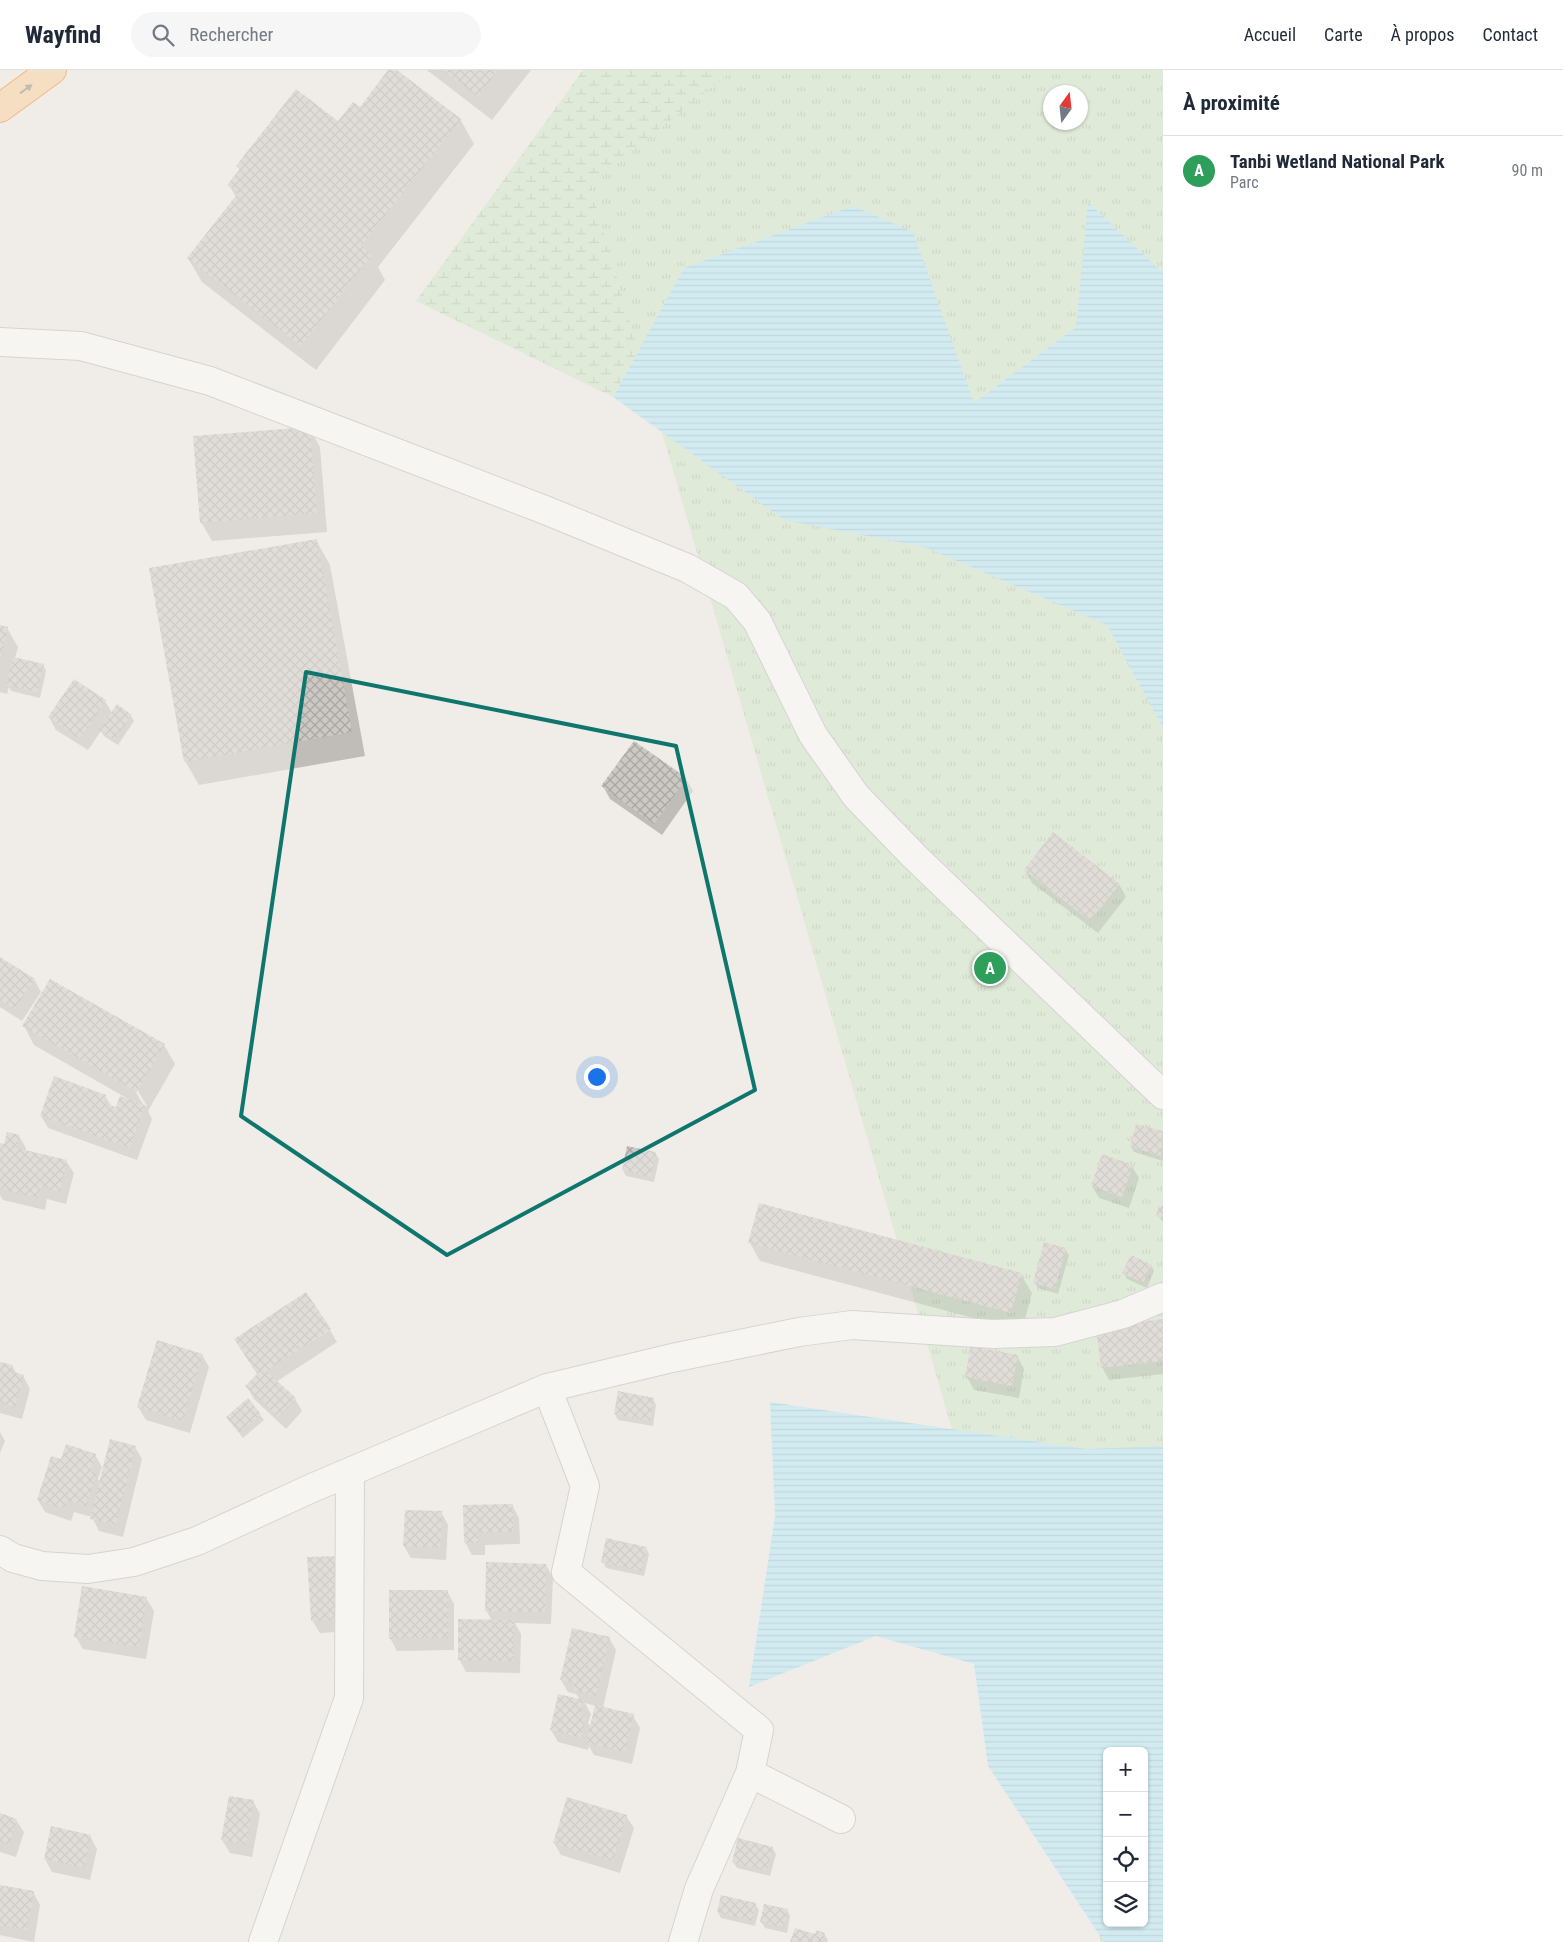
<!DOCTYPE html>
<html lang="fr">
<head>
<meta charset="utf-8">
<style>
	:root { --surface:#fff; --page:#f6f6f7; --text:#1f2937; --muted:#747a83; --line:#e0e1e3; --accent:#0f766e }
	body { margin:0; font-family:"Roboto Condensed",sans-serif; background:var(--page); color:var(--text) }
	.controls { position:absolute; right:15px; bottom:15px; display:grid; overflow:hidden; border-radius:8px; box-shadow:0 1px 4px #0004 }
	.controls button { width:45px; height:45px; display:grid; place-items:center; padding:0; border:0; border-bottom:1px solid var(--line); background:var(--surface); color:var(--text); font:25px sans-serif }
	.compass { position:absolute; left:1043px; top:15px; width:45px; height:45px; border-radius:50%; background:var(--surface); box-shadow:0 1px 4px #0004; rotate:15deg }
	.you { position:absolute; left:596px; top:1006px; width:18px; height:18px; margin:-12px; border:4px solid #fff; border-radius:50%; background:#1a73e8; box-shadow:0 0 0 8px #1a73e833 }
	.badge { display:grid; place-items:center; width:32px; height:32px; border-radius:50%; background:var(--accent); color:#fff; font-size:16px; font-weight:700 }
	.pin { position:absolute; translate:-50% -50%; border:2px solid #fff; box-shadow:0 1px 5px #0006 }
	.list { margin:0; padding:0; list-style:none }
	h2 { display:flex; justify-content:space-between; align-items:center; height:65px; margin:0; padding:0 20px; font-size:21px }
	h2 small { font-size:16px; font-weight:400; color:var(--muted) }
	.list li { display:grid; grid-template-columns:32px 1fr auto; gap:15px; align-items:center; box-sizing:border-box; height:70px; padding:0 20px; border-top:1px solid var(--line) }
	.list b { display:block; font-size:19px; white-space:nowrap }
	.list p { margin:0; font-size:16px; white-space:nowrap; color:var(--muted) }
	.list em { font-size:16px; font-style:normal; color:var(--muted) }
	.icon { flex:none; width:28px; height:28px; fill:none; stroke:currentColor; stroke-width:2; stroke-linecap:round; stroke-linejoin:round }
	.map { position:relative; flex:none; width:1163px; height:1872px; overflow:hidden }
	header { display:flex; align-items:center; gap:30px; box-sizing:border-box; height:70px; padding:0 25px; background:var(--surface); border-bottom:1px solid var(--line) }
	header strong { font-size:24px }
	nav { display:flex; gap:28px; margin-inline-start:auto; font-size:18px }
	.search { width:350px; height:45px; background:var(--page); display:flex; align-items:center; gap:12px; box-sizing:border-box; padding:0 18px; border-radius:28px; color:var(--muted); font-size:19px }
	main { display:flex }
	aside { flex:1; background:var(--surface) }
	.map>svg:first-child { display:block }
	.wetland { fill:url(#wetland-marsh); fill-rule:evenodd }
	.park { fill:url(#park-tufts); fill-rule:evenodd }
	.water { fill:url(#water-rules); fill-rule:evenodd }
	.shadow { fill:#0003; fill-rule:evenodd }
	.building { fill:url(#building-cross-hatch) }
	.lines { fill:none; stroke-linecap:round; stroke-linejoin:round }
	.minor-casing { stroke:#b3b6b9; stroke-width:30 }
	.highway-casing { stroke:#f27a06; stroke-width:30 }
	.minor { stroke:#fff; stroke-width:28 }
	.highway { stroke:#facd95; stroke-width:28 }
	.oneway { fill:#867e72 }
	.marked { fill:none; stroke:#0f766e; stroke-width:4; stroke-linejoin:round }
</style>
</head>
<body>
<header>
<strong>Wayfind</strong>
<div class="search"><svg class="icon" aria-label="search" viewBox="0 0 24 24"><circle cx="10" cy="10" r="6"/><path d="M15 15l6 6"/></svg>Rechercher</div>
<nav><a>Accueil</a><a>Carte</a><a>À propos</a><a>Contact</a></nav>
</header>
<main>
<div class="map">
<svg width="1163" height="1872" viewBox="0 0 1163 1872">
	<defs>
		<pattern id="wetland-marsh" width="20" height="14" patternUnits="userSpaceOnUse" patternTransform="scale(1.25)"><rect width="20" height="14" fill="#cce7c5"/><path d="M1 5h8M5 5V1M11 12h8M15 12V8" fill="none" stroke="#a9bfa4"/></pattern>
		<pattern id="park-tufts" width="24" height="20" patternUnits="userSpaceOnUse" patternTransform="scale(1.25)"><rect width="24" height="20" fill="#cce7c5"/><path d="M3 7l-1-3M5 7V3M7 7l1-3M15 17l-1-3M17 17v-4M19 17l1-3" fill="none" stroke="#a9bfa4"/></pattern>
		<pattern id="water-rules" width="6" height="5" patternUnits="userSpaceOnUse" patternTransform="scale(1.25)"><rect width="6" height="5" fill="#abe9fd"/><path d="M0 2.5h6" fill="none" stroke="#8ec0d1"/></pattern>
		<pattern id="building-cross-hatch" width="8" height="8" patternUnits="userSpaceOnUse" patternTransform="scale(1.25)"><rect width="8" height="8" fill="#ccc8c4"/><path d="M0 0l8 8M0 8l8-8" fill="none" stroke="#a9a6a3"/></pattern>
	</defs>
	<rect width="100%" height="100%" fill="#f0ede8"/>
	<path class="wetland" d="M 583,0 L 1163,0 L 1163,203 L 684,198 L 613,327 L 416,231 ZM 1050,22 L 1080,22 L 1080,52 L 1050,52 Z"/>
	<path class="park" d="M 733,0 L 1163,0 L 1163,1872 L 1101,1872 L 590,115 ZM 1050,22 L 1080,22 L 1080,52 L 1050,52 ZM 1107,1681 L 1144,1681 L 1144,1853 L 1107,1853 Z"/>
	<path class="water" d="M 1088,132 L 1163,203 L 1163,658 L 1107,555 L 924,477 L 784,450 L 613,327 L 684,198 L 853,136 L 913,162 L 974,333 L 1076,257 Z
		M 770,1332 L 1086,1379 L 1163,1376 L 1163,1872 L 1104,1872 L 988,1696 L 974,1594 L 876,1566 L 749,1617 L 775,1446 ZM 1107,1681 L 1144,1681 L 1144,1853 L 1107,1853 Z"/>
	<path class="shadow" d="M 390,0 L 395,0 L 460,49 L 474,74 L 378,197 L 385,210 L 316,300 L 202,212 L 188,188 L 236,127 L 229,115 L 240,100 L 238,96 L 339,53 L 360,38 Z
		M 427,0 L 531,0 L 492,50 Z
		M 309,358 L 320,377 L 327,462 L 212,471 L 201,452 Z
		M 316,470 L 330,495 L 365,686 L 199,715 L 185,691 Z
		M 0,557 L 7,558 L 18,577 L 15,588 L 43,595 L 46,601 L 40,628 L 11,621 L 9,617 L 7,624 L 0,622 Z
		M 74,611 L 105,631 L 112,643 L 131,646 L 134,651 L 118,675 L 104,666 L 101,661 L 88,680 L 56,660 L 49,647 Z
		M 686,709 L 693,721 L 662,765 L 610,729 L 603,716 Z
		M 1025,800 L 1119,814 L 1126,827 L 1098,863 L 1032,813 Z
		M 0,888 L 34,909 L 41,922 L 22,951 L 0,937 Z
		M 51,910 L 164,975 L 175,994 L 148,1041 L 152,1049 L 137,1090 L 48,1058 L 41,1046 L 105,1026 L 112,1037 L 116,1039 L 128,1029 L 34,975 L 24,956 ZM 135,1016 L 147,1036 L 144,1036 L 133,1017 Z
		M 1137,1055 L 1163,1063 L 1163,1091 L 1134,1082 L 1131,1077 Z
		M 19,1066 L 26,1078 L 26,1081 L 66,1091 L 74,1103 L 66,1134 L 47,1129 L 45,1140 L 3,1130 L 0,1125 L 0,1074 L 5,1075 Z
		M 655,1083 L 659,1089 L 654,1112 L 626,1106 L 623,1100 Z
		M 1132,1096 L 1139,1108 L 1129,1138 L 1099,1128 L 1092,1116 Z
		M 1160,1137 L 1163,1137 L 1163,1152 L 1158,1146 Z
		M 750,1173 L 1021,1205 L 1032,1223 L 1022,1261 L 760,1191 Z
		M 1065,1179 L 1069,1185 L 1058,1224 L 1038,1218 L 1034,1212 Z
		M 1151,1195 L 1154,1201 L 1147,1218 L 1127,1209 L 1124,1203 Z
		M 1163,1250 L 1163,1304 L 1109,1310 L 1102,1297 L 1097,1258 Z
		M 330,1260 L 337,1272 L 276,1312 L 295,1329 L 302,1341 L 286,1359 L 254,1329 L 247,1317 L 258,1305 Z
		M 202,1285 L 209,1297 L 190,1363 L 146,1350 L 138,1337 Z
		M 1017,1286 L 1024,1299 L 1019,1328 L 974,1320 L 967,1307 Z
		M 0,1293 L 12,1296 L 17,1304 L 23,1306 L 30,1319 L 22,1349 L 0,1343 Z
		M 619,1323 L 653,1329 L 656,1335 L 653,1356 L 618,1350 L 615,1344 Z
		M 260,1345 L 264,1350 L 243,1368 L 228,1348 Z
		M 0,1362 L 5,1371 L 0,1383 Z
		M 135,1377 L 142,1389 L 123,1467 L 99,1461 L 92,1447 L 74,1442 L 71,1451 L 45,1442 L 38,1430 L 61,1391 L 95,1385 L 102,1397 L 98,1409 L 101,1413 Z
		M 512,1435 L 519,1448 L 520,1474 L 485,1475 L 485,1485 L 472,1485 L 465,1472 Z
		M 441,1442 L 448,1455 L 446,1490 L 411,1488 L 404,1476 Z
		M 646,1478 L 649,1484 L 644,1506 L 606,1498 L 603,1492 Z
		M 308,1489 L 353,1561 L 320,1563 L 312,1550 Z
		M 546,1495 L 553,1508 L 551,1554 L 515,1553 L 521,1564 L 520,1603 L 466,1602 L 459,1589 L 492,1551 L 486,1540 Z
		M 447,1521 L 454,1534 L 454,1580 L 397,1581 L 390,1568 Z
		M 146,1528 L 154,1541 L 146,1589 L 83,1579 L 76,1567 Z
		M 609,1568 L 616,1580 L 603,1638 L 633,1646 L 640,1658 L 632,1694 L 594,1685 L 589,1676 L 588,1680 L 558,1672 L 551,1660 L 580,1630 L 576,1624 L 568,1622 L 561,1610 ZM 585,1633 L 596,1636 L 591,1657 L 588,1653 L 591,1644 Z
		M 253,1731 L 260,1744 L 252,1787 L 230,1783 L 222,1770 Z
		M 0,1745 L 16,1750 L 24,1762 L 16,1787 L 0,1782 Z
		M 626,1746 L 634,1758 L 620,1803 L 561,1785 L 554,1773 Z
		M 90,1766 L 97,1779 L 90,1810 L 52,1802 L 45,1789 Z
		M 772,1778 L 776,1784 L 770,1806 L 737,1798 L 733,1792 Z
		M 0,1816 L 33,1822 L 40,1835 L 34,1872 L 0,1865 Z
		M 755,1834 L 759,1840 L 755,1856 L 721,1848 L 718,1842 Z
		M 787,1840 L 790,1846 L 787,1863 L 765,1858 L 761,1852 Z
		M 824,1864 L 828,1870 L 827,1872 L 792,1872 Z"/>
	<path class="building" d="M 388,0 L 397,0 L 461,49 L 361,176 L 372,185 L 301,276 L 187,188 L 238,123 L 227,115 L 240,99 L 236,96 L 296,19 L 338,51 L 353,32 L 360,37 Z
		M 443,0 L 498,0 L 478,27 Z
		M 310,357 L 317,443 L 200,453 L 193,366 Z
		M 317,469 L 352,662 L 184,692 L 149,498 Z
		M 0,555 L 8,557 L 1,589 L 0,589 Z
		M 13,587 L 44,594 L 37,622 L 6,615 Z
		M 74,609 L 106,630 L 80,669 L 48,647 Z
		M 117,634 L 132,645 L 115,670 L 99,660 Z
		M 634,671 L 687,708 L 654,754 L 601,716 Z
		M 1053,762 L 1120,814 L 1090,851 L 1024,800 Z
		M 0,887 L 35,909 L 15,939 L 0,930 Z
		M 50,909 L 165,974 L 137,1022 L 22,956 Z
		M 54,1006 L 106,1025 L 104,1033 L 116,1037 L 120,1026 L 145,1035 L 130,1078 L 40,1046 Z
		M 1136,1054 L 1163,1061 L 1161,1086 L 1130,1077 Z
		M 7,1062 L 20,1065 L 17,1078 L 67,1090 L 60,1122 L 41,1117 L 38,1128 L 0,1119 L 0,1073 L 4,1074 Z
		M 627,1076 L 656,1082 L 651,1107 L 622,1100 Z
		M 1102,1084 L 1133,1095 L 1122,1127 L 1091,1116 Z
		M 759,1133 L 1022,1203 L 1011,1243 L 748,1173 Z
		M 1159,1135 L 1163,1136 L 1163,1148 L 1156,1146 Z
		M 1044,1172 L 1066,1178 L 1055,1219 L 1033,1213 Z
		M 1131,1185 L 1152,1195 L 1143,1213 L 1122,1203 Z
		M 306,1222 L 331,1259 L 266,1301 L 296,1328 L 278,1347 L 245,1316 L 257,1304 L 234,1269 Z
		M 1163,1249 L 1163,1291 L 1101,1298 L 1096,1257 Z
		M 157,1270 L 203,1284 L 183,1351 L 137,1337 Z
		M 971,1276 L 1018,1285 L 1012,1316 L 965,1307 Z
		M 0,1292 L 13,1295 L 11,1301 L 24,1305 L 15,1337 L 0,1333 Z
		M 618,1321 L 654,1328 L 650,1351 L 614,1344 Z
		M 248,1328 L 261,1344 L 239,1363 L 226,1347 Z
		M 110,1369 L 136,1376 L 116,1455 L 90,1449 Z
		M 66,1374 L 96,1384 L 90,1401 L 97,1404 L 86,1436 L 67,1430 L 64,1439 L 37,1430 L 51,1386 L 61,1389 Z
		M 513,1434 L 513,1462 L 479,1463 L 478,1473 L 464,1473 L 463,1435 Z
		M 405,1440 L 442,1441 L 440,1478 L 403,1476 Z
		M 606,1468 L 647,1477 L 641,1501 L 601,1492 Z
		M 342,1486 L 347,1549 L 311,1551 L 307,1487 Z
		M 486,1492 L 546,1494 L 545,1542 L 485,1541 Z
		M 82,1516 L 147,1527 L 139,1577 L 74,1567 Z
		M 389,1520 L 448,1520 L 448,1568 L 389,1569 Z
		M 458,1549 L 514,1550 L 513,1591 L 458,1590 Z
		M 572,1558 L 610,1567 L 596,1626 L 573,1620 L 575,1613 L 560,1610 Z
		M 558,1624 L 584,1630 L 580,1646 L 586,1647 L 581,1668 L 550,1660 Z
		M 595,1635 L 634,1644 L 625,1682 L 586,1673 Z
		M 229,1726 L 254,1730 L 246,1775 L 221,1770 Z
		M 567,1727 L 627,1745 L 613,1791 L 553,1773 Z
		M 0,1743 L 17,1749 L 9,1775 L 0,1773 Z
		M 51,1756 L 91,1765 L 84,1798 L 44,1789 Z
		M 738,1768 L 773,1777 L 767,1801 L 732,1792 Z
		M 0,1815 L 34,1821 L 27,1860 L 0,1855 Z
		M 721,1825 L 756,1833 L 752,1851 L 717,1842 Z
		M 764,1834 L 788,1839 L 784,1857 L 760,1852 Z
		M 795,1858 L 815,1864 L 816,1860 L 825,1863 L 822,1872 L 790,1872 Z"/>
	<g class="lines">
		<defs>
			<path id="minor" d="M 0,272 L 81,276 L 210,311 L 545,440 L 687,498 L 736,526 L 757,551 L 813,665 L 856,726 L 914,786 L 1163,1025
				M 547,1318 L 585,1416 L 566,1502 L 759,1660 L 750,1703 L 841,1749
				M 0,1480 L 13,1488 L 42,1496 L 88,1499 L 134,1492 L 197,1471 L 312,1418 L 547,1318 L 672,1288 L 799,1262 L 852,1255 L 993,1264 L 1055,1262 L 1123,1244 L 1163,1227
				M 263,1872 L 349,1628 L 350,1402
				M 683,1872 L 699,1819 L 750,1703"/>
			<path id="highway" d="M 0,38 L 52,0"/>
		</defs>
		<use href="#minor" class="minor-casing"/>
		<use href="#highway" class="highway-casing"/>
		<use href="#minor" class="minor"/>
		<use href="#highway" class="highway"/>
	</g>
	<defs><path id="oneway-solid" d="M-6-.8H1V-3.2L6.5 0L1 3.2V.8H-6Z" transform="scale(1.25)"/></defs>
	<use class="oneway" href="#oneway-solid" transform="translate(26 19) rotate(-36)"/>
	<path d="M0 0H1163V1872H0ZM 306,602 L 676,676 L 755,1020 L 447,1185 L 241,1046 Z" fill="#f0ede8" fill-opacity=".55" fill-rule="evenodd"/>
	<path class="marked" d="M 306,602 L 676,676 L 755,1020 L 447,1185 L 241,1046 Z"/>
</svg>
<div class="controls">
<button>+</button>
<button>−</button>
<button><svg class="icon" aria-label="locate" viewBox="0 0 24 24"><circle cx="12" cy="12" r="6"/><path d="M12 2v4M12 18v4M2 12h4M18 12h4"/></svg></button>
<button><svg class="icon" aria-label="layers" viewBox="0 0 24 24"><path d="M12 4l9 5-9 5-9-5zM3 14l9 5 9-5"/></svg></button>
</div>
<svg class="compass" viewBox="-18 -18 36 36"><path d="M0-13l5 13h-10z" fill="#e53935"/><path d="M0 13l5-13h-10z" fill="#747a83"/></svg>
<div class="you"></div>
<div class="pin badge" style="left:990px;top:898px;background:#2e9e5b">A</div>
</div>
<aside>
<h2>À proximité<small></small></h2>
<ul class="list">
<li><span class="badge" style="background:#2e9e5b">A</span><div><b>Tanbi Wetland National Park</b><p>Parc</p></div><em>90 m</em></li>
</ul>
</aside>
</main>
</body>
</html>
